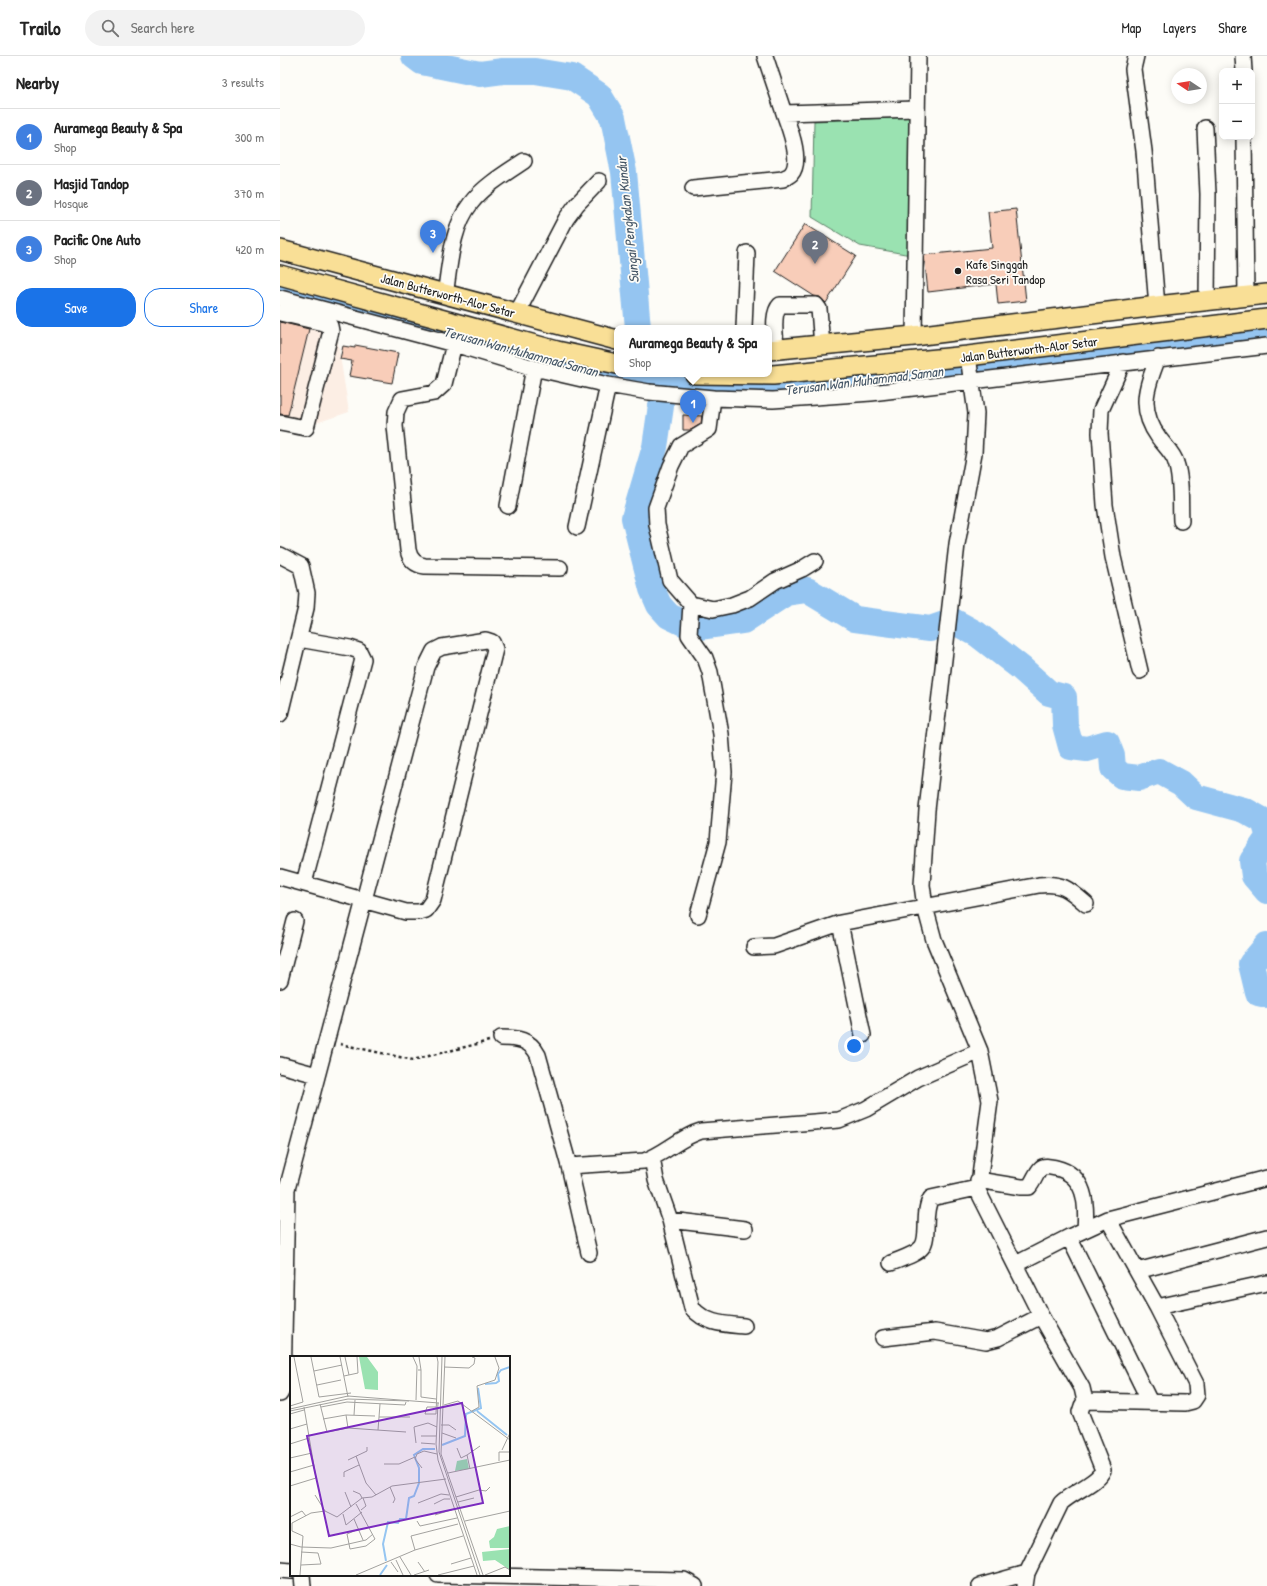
<!DOCTYPE html>
<html lang="en">
<head>
<meta charset="utf-8">
<style>
	:root { --surface:#fff; --page:#f2f2f2; --text:#222; --muted:#767676; --line:#e0e0e0; --accent:#1a73e8 }
	body { margin:0; font-family:"Patrick Hand",sans-serif; background:var(--page); color:var(--text) }
	.controls { position:absolute; right:12px; top:12px; display:grid; overflow:hidden; border-radius:8px; box-shadow:0 2px 10px #0003 }
	.controls button { width:36px; height:36px; display:grid; place-items:center; padding:0; border:0; border-bottom:1px solid var(--line); background:var(--surface); color:var(--text); font:20px sans-serif }
	.compass { position:absolute; left:891px; top:12px; width:36px; height:36px; border-radius:50%; background:var(--surface); box-shadow:0 2px 10px #0003; rotate:282deg }
	.you { position:absolute; left:574px; top:990px; width:14px; height:14px; margin:-10px; border:3px solid #fff; border-radius:50%; background:#1a73e8; box-shadow:0 0 0 6px #1a73e833 }
	.badge { display:grid; place-items:center; width:26px; height:26px; border-radius:50%; background:var(--accent); color:#fff; font-size:13px; font-weight:700 }
	.pin { position:absolute; translate:-50% -33px; filter:drop-shadow(0 1px 2px #0008) }
	.pin::after { content:''; position:absolute; top:21px; width:14px; height:12px; background:inherit; clip-path:polygon(0 0,100% 0,50% 100%) }
	.popup { position:absolute; left:334px; top:269px; width:158px; height:52px; box-sizing:border-box; display:grid; place-content:center; border-radius:8px; background:var(--surface); filter:drop-shadow(0 1px 3px #0005); font-size:13px; white-space:nowrap; color:var(--muted) }
	.popup b { font-size:15px; color:var(--text) }
	.popup::after { content:''; position:absolute; left:50%; top:100%; margin-left:-8px; border:8px solid transparent; border-top-color:var(--surface) }
	.list { margin:0; padding:0; list-style:none }
	h2 { display:flex; justify-content:space-between; align-items:center; height:52px; margin:0; padding:0 16px; font-size:17px }
	h2 small { font-size:13px; font-weight:400; color:var(--muted) }
	.list li { display:grid; grid-template-columns:26px 1fr auto; gap:12px; align-items:center; box-sizing:border-box; height:56px; padding:0 16px; border-top:1px solid var(--line) }
	.list b { display:block; font-size:15px; white-space:nowrap }
	.list p { margin:0; font-size:13px; white-space:nowrap; color:var(--muted) }
	.list em { font-size:13px; font-style:normal; color:var(--muted) }
	.actions { display:flex; gap:8px; padding:12px 16px }
	.actions a { flex:1; padding:9px 0; border:1px solid var(--accent); border-radius:16px; text-align:center; font-size:14px; color:var(--accent) }
	.actions .main { background:var(--accent); color:#fff }
	.icon { flex:none; width:22px; height:22px; fill:none; stroke:currentColor; stroke-width:2; stroke-linecap:round; stroke-linejoin:round }
	.map { position:relative; flex:none; width:987px; height:1530px; overflow:hidden }
	header { display:flex; align-items:center; gap:24px; box-sizing:border-box; height:56px; padding:0 20px; background:var(--surface); border-bottom:1px solid var(--line) }
	header strong { font-size:19px }
	nav { display:flex; gap:22px; margin-inline-start:auto; font-size:14px }
	.search { width:280px; height:36px; background:var(--page); display:flex; align-items:center; gap:10px; box-sizing:border-box; padding:0 14px; border-radius:22px; color:var(--muted); font-size:15px }
	main { display:flex }
	aside { flex:1; background:var(--surface) }
	.map>svg:first-child { display:block }
	.built { fill:#fceee4 }
	.green { fill:#9ae2b1; stroke:#5b7f66 }
	.lines { fill:none; stroke-linecap:round; stroke-linejoin:round }
	.canal { stroke:#95c5f1; stroke-width:15 }
	.river { stroke:#95c5f1; stroke-width:26 }
	.building { fill:#f8cdb9; stroke:#1c1c1c }
	.minor-casing { stroke:#1c1c1c; stroke-width:18 }
	.major-casing { stroke:#1c1c1c; stroke-width:22 }
	.path { stroke:#1c1c1c; stroke-width:2.5; stroke-dasharray:3 3; stroke-linecap:butt }
	.minor { stroke:#fdfcf7; stroke-width:15 }
	.major { stroke:#f9df96; stroke-width:19 }
	.poi-dot { fill:#1c1c1c; stroke:#fdfcf7; stroke-width:1.5 }
	.labels { text-anchor:middle; dominant-baseline:central; stroke-width:3.5; stroke-linejoin:round; paint-order:stroke }
	.poi-label { font-size:13px; fill:#1c1c1c; stroke:#fdfcf7; text-anchor:start }
	.street-label { font-size:13px; fill:#1c1c1c; stroke:#fdfcf7 }
	.water-label { font-size:14px; font-style:italic; fill:#465767; stroke:#fdfcf7 }
	.inset-river { fill:none; stroke:#95c5f1; stroke-width:2 }
	.inset-road { fill:none; stroke:#a3a29f; stroke-width:1 }
	.view { fill:#7b2cbf; fill-opacity:0.15; stroke:#7b2cbf; stroke-width:2 }
	.inset-edge { fill:none; stroke:#1c1c1c; stroke-width:2 }
</style>
</head>
<body>
<header>
<strong>Trailo</strong>
<div class="search"><svg class="icon" aria-label="search" viewBox="0 0 24 24"><circle cx="10" cy="10" r="6"/><path d="M15 15l6 6"/></svg>Search here</div>
<nav><a>Map</a><a>Layers</a><a>Share</a></nav>
</header>
<main>
<aside>
<h2>Nearby<small>3 results</small></h2>
<ul class="list">
<li><span class="badge" style="background:#3f7fe0">1</span><div><b>Auramega Beauty &amp; Spa</b><p>Shop</p></div><em>300 m</em></li>
<li><span class="badge" style="background:#6b7280">2</span><div><b>Masjid Tandop</b><p>Mosque</p></div><em>370 m</em></li>
<li><span class="badge" style="background:#3f7fe0">3</span><div><b>Pacific One Auto</b><p>Shop</p></div><em>420 m</em></li>
</ul>
<div class="actions"><a class="main">Save</a><a>Share</a></div>
</aside>
<div class="map">
<svg width="987" height="1530" viewBox="0 0 987 1530">
	<rect width="100%" height="100%" fill="#fdfcf7"/>
	<filter id="ink" filterUnits="userSpaceOnUse"><feTurbulence type="fractalNoise" baseFrequency=".025" numOctaves="2"/><feDisplacementMap in="SourceGraphic" scale="8" xChannelSelector="R" yChannelSelector="G"/><feConvolveMatrix kernelMatrix="1 2 1 2 8 2 1 2 1" color-interpolation-filters="sRGB"/></filter>
	<g filter="url(#ink)">
		<path class="built" d="M 0,249 L 54,262 L 69,356 L 9,376 L 0,374 Z"/>
		<path class="green" d="M 633,61 L 631,199 L 580,190 L 532,161 L 534,65 Z"/>
		<g class="lines">
			<path class="canal" d="M 0,230 L 324,318 L 407,329 L 502,334 L 987,275"/>
			<path class="river" d="M 134,0 L 142,6 L 200,18 L 223,15 L 255,15 L 292,21 L 319,39 L 333,62 L 344,116 L 358,272
				M 381,350 L 375,391 L 354,462 L 372,533 L 379,549 L 389,560 L 414,572 L 463,565 L 506,537 L 527,534 L 575,563 L 650,573 L 673,565 L 697,578 L 741,612 L 769,637 L 784,641 L 785,669 L 791,691 L 807,693 L 827,687 L 832,700 L 833,712 L 842,720 L 859,722 L 879,715 L 901,727 L 916,741 L 964,754 L 984,765 L 987,775
				M 987,783 L 972,805 L 974,820 L 987,835
				M 987,889 L 971,908 L 978,937 L 987,939"/>
		</g>
		<path class="building" d="M 736,153 L 746,245 L 718,248 L 716,228 L 648,236 L 644,199 L 712,192 L 708,156 Z
			M 525,168 L 576,200 L 546,247 L 540,241 L 534,240 L 495,215 Z
			M 0,266 L 29,273 L 8,359 L 0,358 Z
			M 75,289 L 118,297 L 112,327 L 69,320 L 72,305 L 60,303 L 63,290 L 75,292 Z
			M 403,359 L 422,360 L 421,368 L 411,374 L 403,374 Z"/>
		<g class="lines">
			<defs>
				<path id="minor" d="M 485,0 L 504,57 L 636,53
					M 856,0 L 853,13 L 864,95 L 877,250
					M 963,0 L 964,15
					M 925,72 L 928,138 L 927,245
					M 964,81 L 966,241
					M 413,132 L 503,123 C 506,121 509,120 511,118 C 523,105 509,71 504,57
					M 165,239 C 170,209 171,172 191,147 C 204,130 226,117 244,105
					M 0,242 L 174,288 L 254,312 L 328,329 L 369,336 L 433,342 L 493,344 L 591,337 L 987,290
					M 0,257 L 43,267 L 50,270 L 51,275 L 26,372 L 0,367
					M 237,257 L 286,163 L 297,148 L 319,125
					M 464,272 L 467,197
					M 634,280 L 638,0
					M 174,288 L 164,328 L 154,337 L 122,343 L 116,356 L 115,370 L 128,494 C 130,504 136,509 145,510 L 280,512
					M 496,294 C 496,281 491,258 500,249 L 536,249 L 539,253 L 542,290
					M 688,300 L 696,357 L 694,397 L 677,488 L 647,754 L 642,829 L 645,851 L 654,884 L 700,995 L 710,1045 L 698,1135 L 761,1260 L 802,1332 L 805,1345 L 802,1350 L 800,1356 L 823,1414 C 818,1427 792,1436 781,1447 L 747,1517 L 745,1530
					M 878,302 C 866,332 858,353 879,382 C 884,389 894,398 896,407 C 902,424 900,447 901,465
					M 843,306 L 821,354 L 820,377 L 825,449 L 833,501 L 860,615
					M 433,342 L 429,373 L 401,390 L 391,410 L 376,452 L 377,469 L 390,524 L 411,548 L 433,553 L 452,549 L 470,542 L 495,525 L 522,513 L 535,505
					M 228,450 L 254,312
					M 297,471 L 328,329
					M 0,499 L 21,510 L 27,537 L 26,552 L 0,658
					M 411,548 L 409,579 L 425,602 L 430,616 L 441,678 L 444,716 L 438,786 L 418,859
					M 19,583 L 70,592 L 79,595 L 83,603 L 24,827
					M 0,821 L 126,856 L 139,856 L 146,854 L 153,844 L 215,593 L 212,586 L 206,584 L 162,591 L 154,595 L 146,611 L 7,1133 L 3,1332 L 0,1338
					M 560,867 L 583,979
					M 474,891 L 494,890 L 560,867 L 759,829 C 782,826 790,834 806,848
					M 0,924 L 15,865
					M 221,982 C 237,982 250,983 258,999 L 289,1110 L 309,1197
					M 0,1009 L 37,1019
					M 372,1102 L 376,1124 L 390,1164 L 412,1252 C 426,1268 444,1268 464,1270
					M 289,1110 L 364,1105 C 385,1098 400,1081 421,1075 L 559,1064 L 586,1053 L 638,1022 L 700,995
					M 698,1124 L 741,1131 L 749,1131 C 754,1125 756,1117 761,1112 C 764,1109 771,1111 776,1112 C 806,1119 807,1148 805,1173
					M 390,1164 L 465,1173
					M 789,1181 L 870,1346
					M 611,1207 C 620,1203 636,1199 642,1191 C 650,1180 642,1157 651,1142 L 697,1132
					M 736,1208 L 789,1181 L 828,1163 L 987,1122
					M 857,1215 L 987,1181
					M 877,1251 L 987,1227
					M 603,1282 L 655,1276 L 706,1285 L 718,1282 L 761,1260
					M 805,1345 L 905,1347 L 913,1345 L 917,1339 L 916,1328 L 877,1251 L 828,1163
					M 0,1514 L 11,1515
					M 22,1519 L 23,1530
					M 158,1519 L 404,1524 L 415,1530
					M 700,1530 L 747,1517"/>
				<path id="major" d="M 0,194 L 337,284
					M 0,219 L 277,295 L 337,308
					M 489,294 L 634,280 L 877,250 L 987,238
					M 415,318 L 493,319 L 688,300 L 987,263"/>
			</defs>
			<use href="#minor" class="minor-casing"/>
			<use href="#major" class="major-casing"/>
			<path class="path" d="M 60,988 L 133,1004 L 209,985"/>
			<use href="#minor" class="minor"/>
			<use href="#major" class="major"/>
		</g>
	</g>
	<circle class="poi-dot" cx="678" cy="215" r="4"/>
	<g class="labels">
		<g class="poi-label">
			<text x="686" y="208">Kafe Singgah<tspan x="686" dy="15">Rasa Seri Tandop</tspan></text>
		</g>
		<g class="street-label">
			<text transform="translate(168 239) rotate(15)">Jalan Butterworth-Alor Setar</text>
			<text transform="translate(749 293) rotate(-7)">Jalan Butterworth-Alor Setar</text>
		</g>
		<g class="water-label">
			<text transform="translate(347 164) rotate(-96)">Sungai Pengkalan Kundur</text>
			<text transform="translate(241 295) rotate(15)">Terusan Wan Muhammad Saman</text>
			<text transform="translate(584 324) rotate(-7)">Terusan Wan Muhammad Saman</text>
		</g>
	</g>
	<g transform="translate(10 1300)">
		<rect width="220" height="220" fill="#fdfcf7"/>
		<path d="M 69,1 L 77,1 L 88,16 L 88,34 L 75,33 ZM 177,103 L 179,113 L 165,115 L 167,105 ZM 220,170 L 220,192 L 200,192 L 199,185 L 204,181 L 207,173 ZM 220,193 L 220,214 L 205,204 L 193,205 L 192,196 Z" fill="#9ae2b1"/>
		<path class="inset-river" d="M 195,28 L 206,27 L 209,25 L 208,18 L 211,14 L 220,11M 187,55 L 217,79M 152,89 L 175,80 L 176,58 L 191,52 L 188,32M 96,205 L 93,188 L 98,166 L 108,167 L 110,163 L 116,163 L 119,142 L 124,140 L 129,127 L 129,112 L 124,99 L 133,93 L 145,93M 90,219 L 97,209"/>
		<path class="inset-road" d="M 21,1 L 29,41 L 61,37M 50,1 L 58,41M 55,1 L 59,19M 123,1 L 127,10 L 126,44M 129,1 L 131,14M 152,1 L 149,96 L 190,219M 155,1 L 151,98 L 193,219M 154,11 L 179,12 L 184,8 L 185,2 L 182,1M 128,14 L 131,14 L 131,41 L 146,43M 24,15 L 52,9M 54,20 L 68,17 L 67,1M 27,29 L 51,24M 148,47 L 146,88 L 148,104 L 187,219M 30,48 L 37,76 L 58,72 L 116,76M 154,49 L 168,45 L 220,84M 0,50 L 13,46 L 4,1M 31,51 L 57,46 L 115,49 L 116,46M 146,51 L 137,51 L 135,58 L 146,58 L 148,6 L 147,1M 0,53 L 58,40 L 149,47M 0,55 L 58,43 L 119,45M 182,55 L 189,51 L 187,30 L 205,24 L 209,12 L 205,1M 0,58 L 14,54M 56,59 L 58,72M 64,59 L 65,44M 89,61 L 120,61M 33,63 L 56,59 L 85,60M 151,69 L 159,69 L 166,74M 0,73 L 17,68M 88,74 L 90,48M 152,77 L 166,82M 131,80 L 146,80M 126,87 L 124,71 L 138,67 L 147,71M 131,87 L 145,88M 0,88 L 19,82M 167,92 L 171,102 L 177,99M 212,94 L 220,77M 66,100 L 76,127 L 86,139M 0,102 L 22,97M 58,104 L 77,95 L 77,91M 209,105 L 209,96 L 220,96M 94,108 L 109,108 L 125,101M 132,112 L 125,103 L 127,98 L 134,95 L 147,98M 180,113 L 177,99 L 190,90M 0,116 L 24,109M 158,117 L 220,104M 54,121 L 54,116 L 69,109M 0,130 L 26,122 L 14,51M 100,131 L 105,143 L 103,147M 63,135 L 70,138 L 72,142M 55,136 L 61,151M 25,139 L 35,155M 166,141 L 189,134 L 196,135 L 200,131M 168,146 L 184,142M 128,147 L 151,138 L 159,139M 66,148 L 85,183 L 76,190 L 60,193 L 57,178 L 69,173M 144,148 L 154,143 L 160,143M 71,154 L 76,150 L 73,142M 53,158 L 56,169 L 72,156M 145,159 L 164,153M 0,161 L 12,155 L 16,160M 64,163 L 73,184M 127,165 L 130,170 L 167,162M 175,165 L 220,155M 0,188 L 11,191 L 41,192 L 76,184 L 83,178M 125,194 L 121,180 L 168,168M 110,201 L 121,219M 106,204 L 113,219M 101,206 L 108,216M 128,206 L 135,216M 161,208 L 181,202M 11,209 L 31,208 L 28,197 L 11,196M 10,219 L 13,180 L 2,175 L 2,167 L 21,157 L 35,155 L 47,161 L 72,142 L 82,141 L 102,130 L 156,123M 66,219 L 125,194 L 173,180M 124,219 L 139,214M 148,219 L 184,210M 195,219 L 215,211 L 220,214"/>
		<path class="view" d="M 172,47 L 193,147 L 39,180 L 17,80 Z"/>
		<rect width="220" height="220" class="inset-edge"/>
	</g>
</svg>
<div class="controls">
<button>+</button>
<button>−</button>
</div>
<svg class="compass" viewBox="-18 -18 36 36"><path d="M0-13l5 13h-10z" fill="#e53935"/><path d="M0 13l5-13h-10z" fill="#767676"/></svg>
<div class="you"></div>
<div class="pin badge" style="left:413px;top:367px;background:#3f7fe0">1</div>
<div class="popup"><b>Auramega Beauty &amp; Spa</b>Shop</div>
<div class="pin badge" style="left:535px;top:208px;background:#6b7280">2</div>
<div class="pin badge" style="left:153px;top:197px;background:#3f7fe0">3</div>
</div>
</main>
</body>
</html>
